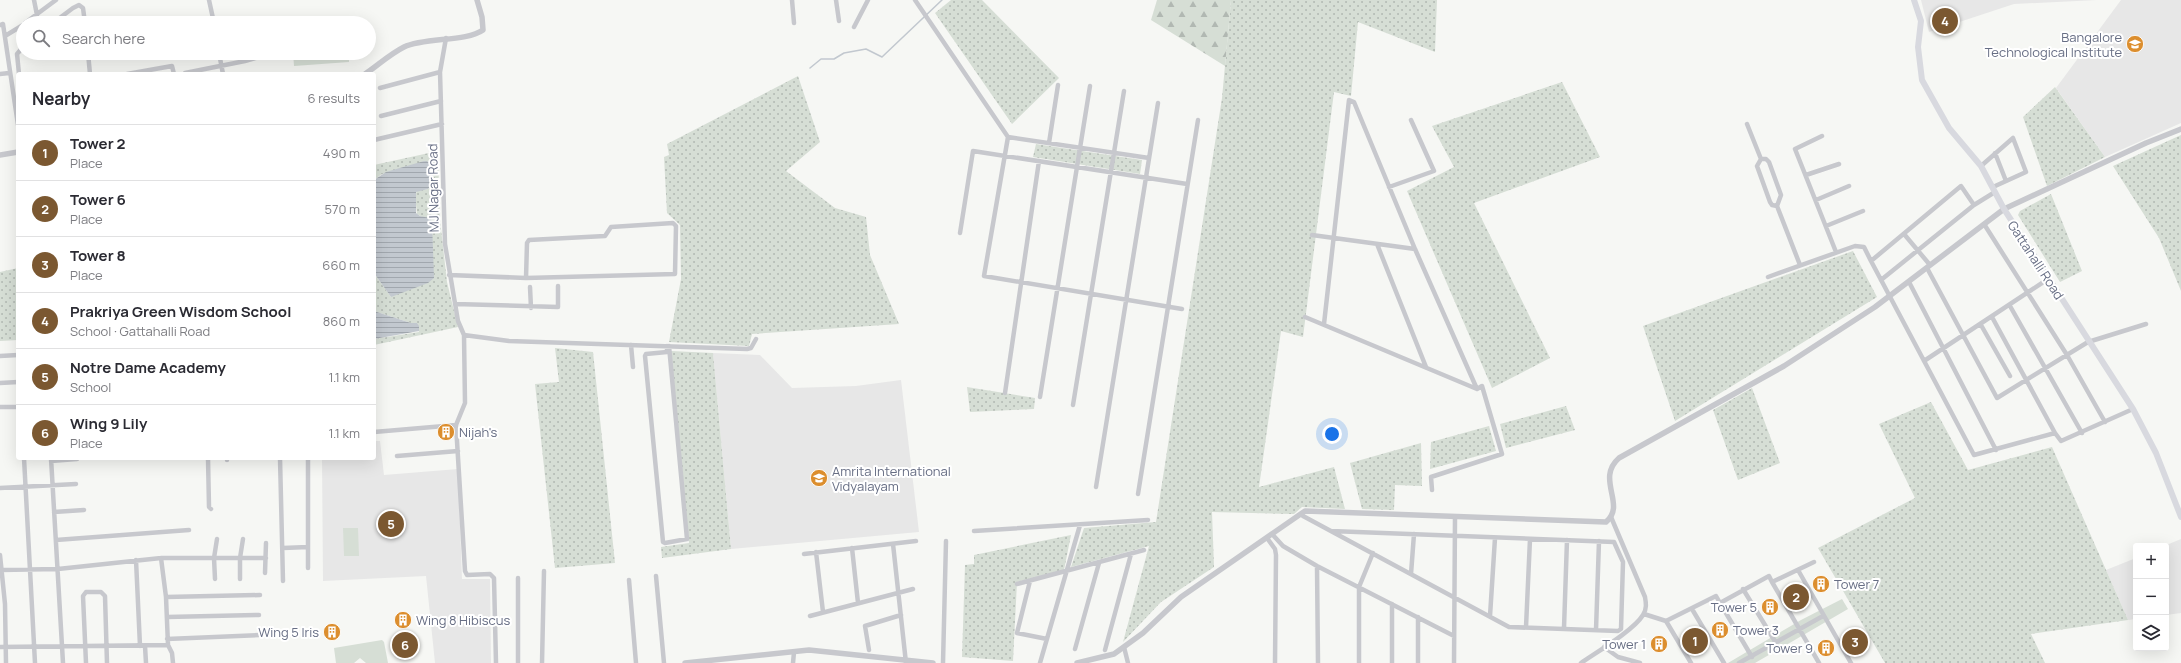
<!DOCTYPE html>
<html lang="en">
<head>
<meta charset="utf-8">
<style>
	:root { --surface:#fff; --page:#f7f7f7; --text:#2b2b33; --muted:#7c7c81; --line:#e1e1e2; --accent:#7b5831 }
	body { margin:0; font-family:Manrope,sans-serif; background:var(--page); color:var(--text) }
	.controls { position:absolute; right:12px; bottom:12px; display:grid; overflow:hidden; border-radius:4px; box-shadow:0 4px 16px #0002 }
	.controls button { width:36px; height:36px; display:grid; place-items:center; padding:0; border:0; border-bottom:1px solid var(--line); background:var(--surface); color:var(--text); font:20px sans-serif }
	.you { position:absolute; left:1332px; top:434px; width:14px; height:14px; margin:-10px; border:3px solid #fff; border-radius:50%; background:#1a73e8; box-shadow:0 0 0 6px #1a73e833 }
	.badge { display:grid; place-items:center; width:26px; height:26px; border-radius:50%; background:var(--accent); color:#fff; font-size:13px; font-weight:700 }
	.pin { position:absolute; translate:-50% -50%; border:2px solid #fff; box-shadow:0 1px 4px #0006 }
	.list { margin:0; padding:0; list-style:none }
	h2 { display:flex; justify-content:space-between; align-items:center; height:52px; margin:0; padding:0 16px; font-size:17px }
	h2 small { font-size:13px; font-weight:400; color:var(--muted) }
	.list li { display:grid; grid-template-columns:26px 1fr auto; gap:12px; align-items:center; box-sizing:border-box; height:56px; padding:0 16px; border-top:1px solid var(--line) }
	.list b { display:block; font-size:15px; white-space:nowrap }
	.list p { margin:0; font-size:13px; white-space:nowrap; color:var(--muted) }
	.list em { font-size:13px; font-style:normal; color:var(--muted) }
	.icon { flex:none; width:22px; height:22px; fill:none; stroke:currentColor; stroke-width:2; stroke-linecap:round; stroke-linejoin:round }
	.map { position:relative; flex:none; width:2181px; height:663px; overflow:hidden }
	.search { position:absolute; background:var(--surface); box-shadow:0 4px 16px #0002; left:16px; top:16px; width:360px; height:44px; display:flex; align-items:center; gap:10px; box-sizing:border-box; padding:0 14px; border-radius:22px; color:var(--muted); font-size:15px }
	.panel { position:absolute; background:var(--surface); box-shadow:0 4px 16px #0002; left:16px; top:72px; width:360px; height:388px; border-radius:4px }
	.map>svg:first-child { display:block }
	.built { fill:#e7e7e7 }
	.grass { fill:url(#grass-dots) }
	.forest { fill:url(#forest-firs) }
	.garden { fill:#d6ded5 }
	.water { fill:url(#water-rules) }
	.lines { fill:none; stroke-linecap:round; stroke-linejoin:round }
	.stream { stroke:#c2c8cf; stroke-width:1.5 }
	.minor { stroke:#c7c8cd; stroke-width:4.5 }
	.tertiary { stroke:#c7c8cd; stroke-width:5.5 }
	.secondary { stroke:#d8d9df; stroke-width:6 }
	.labels { text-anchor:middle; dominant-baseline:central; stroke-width:4; stroke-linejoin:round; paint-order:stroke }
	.poi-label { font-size:13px; fill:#676e84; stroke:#fff; text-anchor:end }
	.street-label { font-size:13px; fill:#676e84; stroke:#fff }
</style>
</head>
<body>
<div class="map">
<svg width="2181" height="663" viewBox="0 0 2181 663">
	<defs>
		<pattern id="grass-dots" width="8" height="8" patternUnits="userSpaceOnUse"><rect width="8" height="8" fill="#d6ded5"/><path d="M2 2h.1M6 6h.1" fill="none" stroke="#b1b8b2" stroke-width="1.8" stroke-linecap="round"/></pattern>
		<pattern id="forest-firs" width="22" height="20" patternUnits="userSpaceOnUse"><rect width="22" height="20" fill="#d6ded5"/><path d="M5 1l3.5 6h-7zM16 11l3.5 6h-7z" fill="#b1b8b2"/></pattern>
		<pattern id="water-rules" width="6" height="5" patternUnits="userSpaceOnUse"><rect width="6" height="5" fill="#c2c8cf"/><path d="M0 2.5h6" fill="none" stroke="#a1a7ae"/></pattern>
	</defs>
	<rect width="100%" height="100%" fill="#f6f7f4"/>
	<path class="built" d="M 1921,0 L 2097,0 L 2014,4 L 1929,32 Z
		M 2121,0 L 2181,0 L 2181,123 L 2105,157 L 2056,88 Z
		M 713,353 L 760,355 L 792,388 L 856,386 L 901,380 L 919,532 L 731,549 Z
		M 374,441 L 380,441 L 384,475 L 458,469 L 462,579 L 490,579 L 491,663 L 435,663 L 426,576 L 323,581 L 322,458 L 374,458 Z
		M 2181,539 L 2181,613 L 2166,615 L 2166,546 L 2164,546 Z
		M 2136,558 L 2136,619 L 2128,620 L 2106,570 Z"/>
	<path class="grass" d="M 951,0 L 982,0 L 1059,78 L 1012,124 L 935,13 Z
		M 1231,0 L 1437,0 L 1435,52 L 1358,22 L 1351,96 L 1334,92 L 1303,337 L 1281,331 L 1259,487 L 1334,467 L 1345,509 L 1302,507 L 1294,514 L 1212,512 L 1214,567 L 1161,602 L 1123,642 L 1149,546 L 1071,567 L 1084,528 L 1156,522 L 1222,98 Z
		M 798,76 L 820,142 L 786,171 L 835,208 L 866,217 L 870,255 L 899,324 L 752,334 L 749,346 L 669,342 L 681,279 L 680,225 L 667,213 L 664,157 L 669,155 L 667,144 Z
		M 1562,82 L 1600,157 L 1474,203 L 1550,358 L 1492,388 L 1407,191 L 1454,167 L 1432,126 Z
		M 2055,87 L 2105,157 L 2047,186 L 2023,117 Z
		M 2181,135 L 2181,291 L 2159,238 L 2113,166 Z
		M 1036,144 L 1142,160 L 1140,174 L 1033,157 Z
		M 438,151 L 440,220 L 447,282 L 458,327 L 374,345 L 374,339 L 419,332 L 417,323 L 411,323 L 374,311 L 374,273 L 391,297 L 432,221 L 430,218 L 422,217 L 417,214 L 415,195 L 417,191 L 428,189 L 432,185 L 434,167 L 433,165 L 382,174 L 374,180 L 374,165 Z
		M 2051,194 L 2082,271 L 2060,282 L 2018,215 L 2020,211 Z
		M 1853,251 L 1877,297 L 1675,421 L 1643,326 Z
		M 18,268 L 18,340 L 0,341 L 0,272 Z
		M 555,348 L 593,352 L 615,563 L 555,568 L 535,384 L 559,382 Z
		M 671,351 L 713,353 L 731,549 L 662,558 L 661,547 L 689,543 Z
		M 967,387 L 1035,398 L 1034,409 L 970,412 Z
		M 1752,388 L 1780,463 L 1738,480 L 1713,410 Z
		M 1931,402 L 1968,470 L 2052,447 L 2128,620 L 2031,634 L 2045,663 L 1885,663 L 1818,548 L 1915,498 L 1879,424 Z
		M 1566,406 L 1575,430 L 1506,448 L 1500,424 Z
		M 1489,426 L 1496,451 L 1430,469 L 1431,442 Z
		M 1421,443 L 1422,486 L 1395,485 L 1394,510 L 1362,509 L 1350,463 Z
		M 1071,535 L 1064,570 L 1017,582 L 1013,661 L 962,657 L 965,565 L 974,564 L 974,555 Z"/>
	<path class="forest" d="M 1157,0 L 1231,0 L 1225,66 L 1151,20 Z"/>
	<path class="garden" d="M 293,53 L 349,53 L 349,62 L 294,66 Z
		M 343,528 L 358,528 L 359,556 L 344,556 Z
		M 1842,599 L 1848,609 L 1755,663 L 1728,663 L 1801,620 Z
		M 382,640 L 384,642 L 388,663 L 366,663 L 360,658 L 354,663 L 336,663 L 334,648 Z"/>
	<path class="water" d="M 424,161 L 431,162 L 434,167 L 432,185 L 428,189 L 416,192 L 416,213 L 420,216 L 430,218 L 432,221 L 434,278 L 428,283 L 391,297 L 374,273 L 374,180 L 386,172 Z
		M 374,311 L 411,323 L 417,323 L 419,326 L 419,331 L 374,339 Z"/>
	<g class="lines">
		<path class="stream" d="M 810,68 L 821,59 L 834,59 L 844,53 L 866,49 L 882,57 L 942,0"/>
		<path class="minor" d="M 34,0 L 37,15
			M 209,0 L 214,23
			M 792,0 L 794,23
			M 836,0 L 839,21
			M 915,0 L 1008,137 L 984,276 L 1182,309
			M 25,23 L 56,0
			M 53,23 L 73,8 L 79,5 L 83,8 L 85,23
			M 0,25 L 3,24 L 18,125
			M 854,27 L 868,0
			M 5,36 L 23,25
			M 446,38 L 440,72 L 445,244 L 458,321 L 464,335 L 465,403 L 456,425 L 465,571 L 467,575 L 490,574 L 494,578 L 496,663
			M 88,53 L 90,74
			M 219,53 L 223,74
			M 185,73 L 245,61 L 274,53
			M 0,74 L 9,73
			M 19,74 L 17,54 L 23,47
			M 127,74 L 172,66 L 174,74
			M 380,88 L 440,72
			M 381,116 L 441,101
			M 1747,124 L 1761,159 L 1766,159 L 1769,162 L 1781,195 L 1777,206 L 1800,265
			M 1822,136 L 1795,149 L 1836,252
			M 1008,137 L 1149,158
			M 374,140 L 442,124
			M 1049,143 L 1058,85
			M 1995,153 L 2006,181
			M 1761,159 L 1757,166 L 1770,202 L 1772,205 L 1777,206
			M 1981,166 L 2013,138 L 2026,172 L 1993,187
			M 1806,175 L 1839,164
			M 1389,187 L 1434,171 L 1411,120
			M 1816,200 L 1849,186
			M 1974,205 L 1995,192
			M 1984,224 L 2067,355 L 2105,422
			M 1826,226 L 1863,211
			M 960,233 L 973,151 L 1187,184
			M 1904,234 L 1930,265
			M 1312,235 L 1415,249
			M 1377,244 L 1426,367
			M 1927,268 L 1997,398 L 2088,342 L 2146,324
			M 449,275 L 526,278 L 675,274 L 676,226 L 673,223 L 611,227 L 605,236 L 529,240 L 527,243 L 526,278
			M 1768,277 L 1855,246 L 1864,247 L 1871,261
			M 1881,280 L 1974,205 L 1961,186 L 1871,261 L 1974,455 L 2055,433 L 2061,441 L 2133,409
			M 1909,282 L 1996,450
			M 530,287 L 531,308
			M 455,304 L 558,307 L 558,286
			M 2010,306 L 2082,433
			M 1305,317 L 1477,389 L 1482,386 L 1502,454 L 1431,477 L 1432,490
			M 1992,317 L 2055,433
			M 1324,324 L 1349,100 L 1354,102 L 1415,249 L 1477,389
			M 1981,325 L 2010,376
			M 464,335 L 509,341 L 747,349 L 751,348 L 756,339
			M 631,345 L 633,367
			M 667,346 L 667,352 L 646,354 L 645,356 L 663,542 L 665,543 L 687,539 L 669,346
			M 0,356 L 18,355
			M 1924,361 L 2048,279
			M 0,383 L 18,382
			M 1005,393 L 1039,161
			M 1040,397 L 1090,86
			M 1073,405 L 1124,91
			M 0,407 L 18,407
			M 374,432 L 456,425
			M 397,456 L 458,451
			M 24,458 L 35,663
			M 51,458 L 63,663
			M 208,458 L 209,507 L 211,509
			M 227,458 L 227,460
			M 280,458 L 283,581
			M 51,461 L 77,459
			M 1096,487 L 1158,103
			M 0,488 L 76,484
			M 1138,494 L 1198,120
			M 54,512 L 84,510
			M 1303,516 L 1509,627 L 1618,631 L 1621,629 L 1623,562 L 1614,542 L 1331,531
			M 974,531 L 1148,520
			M 1272,534 L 1283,546 L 1317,566 L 1454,636
			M 1267,538 L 1275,549 L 1276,555 L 1275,663
			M 56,540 L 189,530
			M 893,544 L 906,663
			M 283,548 L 308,547
			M 852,548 L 858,603
			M 816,552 L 823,612
			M 804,554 L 916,541
			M 0,555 L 5,604 L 6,663
			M 161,558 L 166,597 L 168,645 L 172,653 L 173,663
			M 136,560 L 140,646
			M 1317,566 L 1318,663
			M 308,568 L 308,458
			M 0,570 L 58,569 L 161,558 L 266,558
			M 1798,570 L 1851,663
			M 265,573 L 266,543
			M 1411,574 L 1414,534
			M 656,576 L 664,663
			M 518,578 L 518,663
			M 215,579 L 214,558 L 217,539
			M 240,579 L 240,558 L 243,539
			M 629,580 L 636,663
			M 1030,581 L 1017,633 L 1047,639
			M 1772,582 L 1819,663
			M 1017,584 L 1144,550
			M 1743,589 L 1776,643
			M 166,597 L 260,595
			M 1720,603 L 1752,657
			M 1392,604 L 1392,663
			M 1692,609 L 1724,663
			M 1644,614 L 1666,621
			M 810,616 L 913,589
			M 1490,616 L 1495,538
			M 167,617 L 259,615
			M 1418,617 L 1418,663
			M 1526,627 L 1530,539
			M 1564,628 L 1567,540
			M 1596,630 L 1599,541
			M 167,639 L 259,635
			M 145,646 L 146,663
			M 0,647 L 168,645
			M 1124,647 L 1128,663
			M 1604,647 L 1618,657 L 1640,663
			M 1075,649 L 1099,563
			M 869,650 L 865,626 L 901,615
			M 1105,650 L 1131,554
			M 86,663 L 83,596 L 86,592 L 101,592 L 105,596 L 107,663
			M 542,663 L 544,571
			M 793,663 L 794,652
			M 943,663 L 946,541
			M 1040,663 L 1080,525
			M 1359,663 L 1359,587 L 1373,553
			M 1454,663 L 1455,517
			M 1581,663 C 1597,652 1634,630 1643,615 C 1647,609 1646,603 1645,597 L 1611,517
			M 1691,663 L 1666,621 L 1716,596 L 1720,603 L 1769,576 L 1772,582 L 1814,562
			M 1739,663 L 1823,616"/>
		<path class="tertiary" d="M 365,74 C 377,66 390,54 404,47 C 425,37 466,42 483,30 L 482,17 L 477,0
			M 0,155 L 18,152
			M 685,663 L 809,650 L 933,663
			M 1077,663 L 1114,654 L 1143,633 L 1181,597 L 1305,511 L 1606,522 C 1627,505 1595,479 1619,458 L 1784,366 L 1875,307 L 2004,209 L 2146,143 L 2181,129"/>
		<path class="secondary" d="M 1914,0 L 1921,21 L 1918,47 L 1922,80 L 1949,128 L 1981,166 L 2004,209 L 2133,409 L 2156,453 L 2181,517"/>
	</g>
	<defs>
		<symbol id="university-disc" viewBox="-11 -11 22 22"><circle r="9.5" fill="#dc8e2e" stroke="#fff"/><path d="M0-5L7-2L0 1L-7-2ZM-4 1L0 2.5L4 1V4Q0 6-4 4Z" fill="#fff"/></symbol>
		<symbol id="building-disc" viewBox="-11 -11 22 22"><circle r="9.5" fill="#dc8e2e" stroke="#fff"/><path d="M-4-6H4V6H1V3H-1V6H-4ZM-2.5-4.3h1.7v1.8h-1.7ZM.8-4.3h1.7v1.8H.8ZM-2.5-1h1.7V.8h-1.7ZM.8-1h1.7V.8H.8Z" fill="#fff"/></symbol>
		<symbol id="school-disc" viewBox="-11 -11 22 22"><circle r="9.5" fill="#dc8e2e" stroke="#fff"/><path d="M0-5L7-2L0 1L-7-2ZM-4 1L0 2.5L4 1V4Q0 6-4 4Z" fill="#fff"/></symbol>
	</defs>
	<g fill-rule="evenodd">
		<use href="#university-disc" x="2125" y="34" width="20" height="20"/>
		<use href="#building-disc" x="436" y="422" width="20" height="20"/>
		<use href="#school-disc" x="809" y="468" width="20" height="20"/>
		<use href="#building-disc" x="1811" y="574" width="20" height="20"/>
		<use href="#building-disc" x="1760" y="597" width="20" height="20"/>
		<use href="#building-disc" x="393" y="610" width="20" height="20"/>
		<use href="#building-disc" x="1710" y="620" width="20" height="20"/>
		<use href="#building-disc" x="322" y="622" width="20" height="20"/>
		<use href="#building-disc" x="1649" y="634" width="20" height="20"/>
		<use href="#building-disc" x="1816" y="638" width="20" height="20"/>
	</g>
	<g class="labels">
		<g class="poi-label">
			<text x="2122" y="37">Bangalore<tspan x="2122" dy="15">Technological Institute</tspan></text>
			<text x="459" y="432" text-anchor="start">Nijah's</text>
			<text x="832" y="471" text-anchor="start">Amrita International<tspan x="832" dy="15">Vidyalayam</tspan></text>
			<text x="1834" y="584" text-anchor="start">Tower 7</text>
			<text x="1757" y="607">Tower 5</text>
			<text x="416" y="620" text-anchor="start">Wing 8 Hibiscus</text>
			<text x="1733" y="630" text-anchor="start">Tower 3</text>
			<text x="319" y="632">Wing 5 Iris</text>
			<text x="1646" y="644">Tower 1</text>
			<text x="1813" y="648">Tower 9</text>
		</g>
		<g class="street-label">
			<text transform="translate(433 188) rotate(-91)">MJ Nagar Road</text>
			<text transform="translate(2036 260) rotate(57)">Gattahalli Road</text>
		</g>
	</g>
</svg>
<div class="controls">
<button>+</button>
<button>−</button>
<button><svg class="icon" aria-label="layers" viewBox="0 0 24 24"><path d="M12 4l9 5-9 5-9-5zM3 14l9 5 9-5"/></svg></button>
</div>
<div class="you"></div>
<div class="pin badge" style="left:1695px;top:641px">1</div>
<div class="pin badge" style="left:1796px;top:597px">2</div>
<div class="pin badge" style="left:1855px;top:642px">3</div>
<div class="pin badge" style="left:1945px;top:21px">4</div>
<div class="pin badge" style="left:391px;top:524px">5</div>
<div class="pin badge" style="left:405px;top:645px">6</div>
<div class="search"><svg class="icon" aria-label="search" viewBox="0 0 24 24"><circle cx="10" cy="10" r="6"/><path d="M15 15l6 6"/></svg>Search here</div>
<section class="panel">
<h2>Nearby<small>6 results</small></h2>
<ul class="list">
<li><span class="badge">1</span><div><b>Tower 2</b><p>Place</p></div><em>490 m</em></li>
<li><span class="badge">2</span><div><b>Tower 6</b><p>Place</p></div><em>570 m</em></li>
<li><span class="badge">3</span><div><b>Tower 8</b><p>Place</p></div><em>660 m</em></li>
<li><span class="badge">4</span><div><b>Prakriya Green Wisdom School</b><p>School · Gattahalli Road</p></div><em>860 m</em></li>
<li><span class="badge">5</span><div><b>Notre Dame Academy</b><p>School</p></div><em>1.1 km</em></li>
<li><span class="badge">6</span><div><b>Wing 9 Lily</b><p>Place</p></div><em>1.1 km</em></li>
</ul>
</section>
</div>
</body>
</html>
